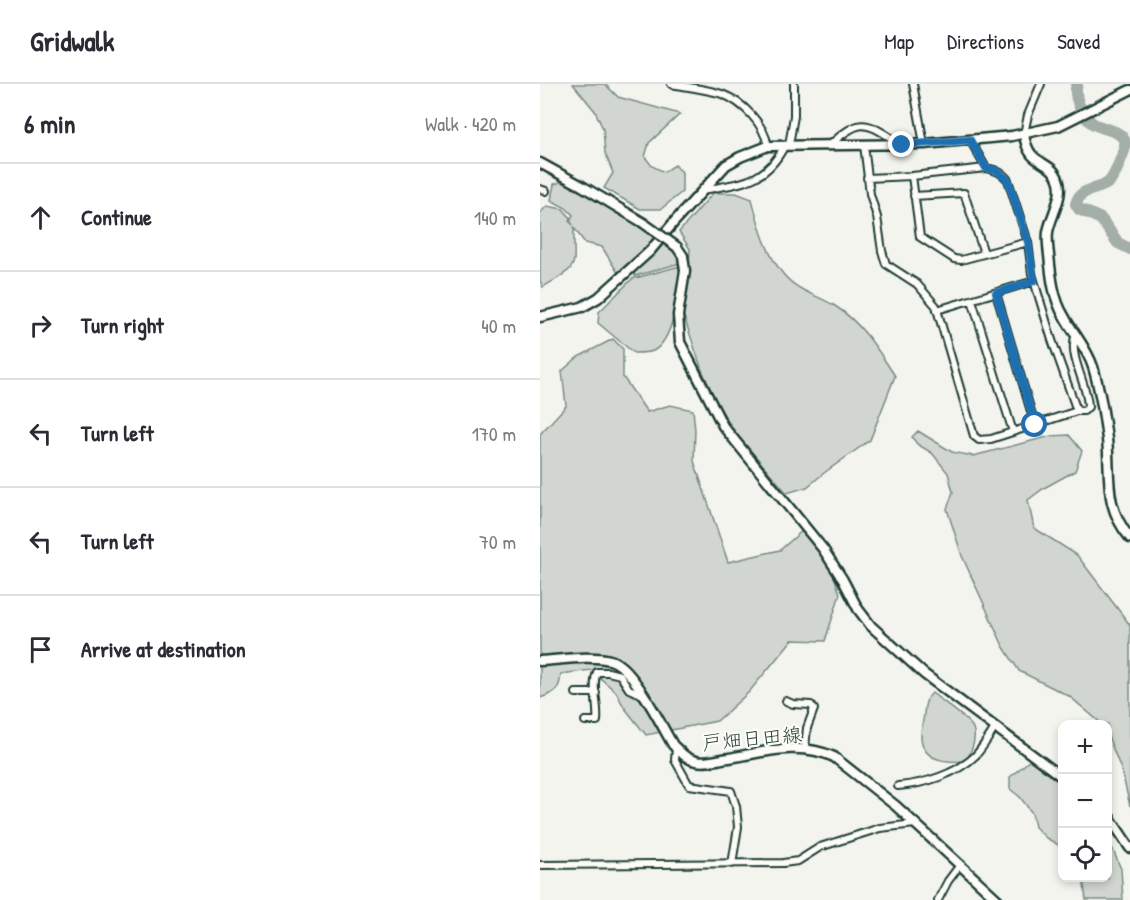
<!DOCTYPE html>
<html lang="en">
<head>
<meta charset="utf-8">
<style>
	:root { --surface:#fff; --page:#f2f2f3; --text:#2b2b33; --muted:#7c7c81; --line:#e1e1e2 }
	body { margin:0; font-family:"Patrick Hand","Klee One",sans-serif; background:var(--page); color:var(--text) }
	.controls { position:absolute; right:18px; bottom:18px; display:grid; overflow:hidden; border-radius:12px; box-shadow:0 3px 9px #0003 }
	.controls button { width:54px; height:54px; display:grid; place-items:center; padding:0; border:0; border-bottom:2px solid var(--line); background:var(--surface); color:var(--text); font:30px sans-serif }
	.stop { position:absolute; width:18px; height:18px; margin:-14px; border:4px solid #1f6fb2; border-radius:50%; background:#fff }
	.stop.end { background:#1f6fb2; border-color:#fff; box-shadow:0 2px 6px #0008 }
	.list { margin:0; padding:0; list-style:none }
	h2 { display:flex; justify-content:space-between; align-items:center; height:78px; margin:0; padding:0 24px; font-size:26px }
	h2 small { font-size:20px; font-weight:400; color:var(--muted) }
	.list li { display:grid; grid-template-columns:39px 1fr auto; gap:18px; align-items:center; box-sizing:border-box; height:108px; padding:0 24px; border-top:2px solid var(--line) }
	.list b { display:block; font-size:22px; white-space:nowrap }
	.list em { font-size:20px; font-style:normal; color:var(--muted) }
	.icon { flex:none; width:33px; height:33px; fill:none; stroke:currentColor; stroke-width:2; stroke-linecap:round; stroke-linejoin:round }
	.map { position:relative; flex:none; width:590px; height:816px; overflow:hidden }
	header { display:flex; align-items:center; gap:36px; box-sizing:border-box; height:84px; padding:0 30px; background:var(--surface); border-bottom:2px solid var(--line) }
	header strong { font-size:28px }
	nav { display:flex; gap:33px; margin-inline-start:auto; font-size:21px }
	main { display:flex }
	aside { flex:1; background:var(--surface) }
	.map>svg:first-child { display:block }
	.green { fill:#d1d6d1; stroke:#788a82; stroke-width:1.5 }
	.lines { fill:none; stroke-linecap:round; stroke-linejoin:round }
	.river { stroke:#a3aea7; stroke-width:12 }
	.street-casing { stroke:#1f3d34; stroke-width:10 }
	.secondary-casing { stroke:#1f3d34; stroke-width:13 }
	.street { stroke:#fdfcf7; stroke-width:6 }
	.secondary { stroke:#fdfcf7; stroke-width:8 }
	.secondary-bridge-casing { stroke:#1f3d34; stroke-width:13; stroke-linecap:butt }
	.secondary-bridge { stroke:#fdfcf7; stroke-width:8 }
	.route { stroke:#1f6fb2; stroke-width:8 }
	.labels { text-anchor:middle; dominant-baseline:central; stroke-width:4.5; stroke-linejoin:round; paint-order:stroke }
	.street-label { font-size:20px; fill:#1f3d34; stroke:#fdfcf7 }
</style>
</head>
<body>
<header>
<strong>Gridwalk</strong>
<nav><a>Map</a><a>Directions</a><a>Saved</a></nav>
</header>
<main>
<aside>
<h2>6 min<small>Walk · 420 m</small></h2>
<ul class="list">
<li><svg class="icon" aria-label="ahead" viewBox="0 0 24 24"><path d="M12 20V5M6 11l6-6 6 6"/></svg><div><b>Continue</b></div><em>140 m</em></li>
<li><svg class="icon" aria-label="right" viewBox="0 0 24 24"><path d="M7 20v-9h11M14 6l5 5-5 5"/></svg><div><b>Turn right</b></div><em>40 m</em></li>
<li><svg class="icon" aria-label="left" viewBox="0 0 24 24"><path d="M17 20v-9H6M10 6l-5 5 5 5"/></svg><div><b>Turn left</b></div><em>170 m</em></li>
<li><svg class="icon" aria-label="left" viewBox="0 0 24 24"><path d="M17 20v-9H6M10 6l-5 5 5 5"/></svg><div><b>Turn left</b></div><em>70 m</em></li>
<li><svg class="icon" aria-label="arrive" viewBox="0 0 24 24"><path d="M6 21V4h12l-3 4 3 4H6"/></svg><div><b>Arrive at destination</b></div></li>
</ul>
</aside>
<div class="map">
<svg width="590" height="816" viewBox="0 0 590 816">
	<rect width="100%" height="100%" fill="#f4f4ef"/>
	<filter id="ink" filterUnits="userSpaceOnUse"><feTurbulence type="fractalNoise" baseFrequency=".0167" numOctaves="2"/><feDisplacementMap in="SourceGraphic" scale="12" xChannelSelector="R" yChannelSelector="G"/><feConvolveMatrix kernelMatrix="1 2 1 2 8 2 1 2 1" color-interpolation-filters="sRGB"/></filter>
	<g filter="url(#ink)">
		<path class="green" d="M 33,0 L 65,0 L 78,13 L 140,30 L 109,59 L 105,73 L 112,82 L 124,88 L 135,81 L 142,88 L 142,108 L 121,125 L 100,125 L 64,104 L 73,89 L 65,69 L 63,45 L 55,27 Z
			M 28,96 L 118,153 L 107,167 L 78,189 L 62,163 L 45,159 L 34,144 C 33,186 42,180 3,203 L 0,197 L 0,129 L 7,122 L 23,125 L 30,133 L 29,137 L 33,141 L 30,137 L 33,131 L 26,124 L 11,116 L 14,100 Z
			M 173,109 L 196,109 L 212,115 C 219,142 226,170 244,191 C 257,207 279,212 295,222 C 322,239 338,266 355,292 L 330,356 L 284,389 L 267,403 L 247,409 L 196,350 L 176,318 L 162,286 L 143,230 L 149,184 L 150,165 L 139,148 Z
			M 124,157 L 135,165 L 140,179 L 95,192 L 93,187 Z
			M 140,182 C 138,204 136,255 113,267 C 108,269 100,269 94,269 L 58,239 L 59,228 L 92,195 Z
			M 73,255 L 83,265 L 83,293 L 107,328 L 130,321 L 153,326 L 155,346 L 154,377 L 188,478 L 240,466 L 264,445 L 292,486 L 300,510 L 285,557 L 252,556 L 209,608 L 177,637 L 106,651 L 84,623 L 76,608 L 51,586 L 21,590 C 20,606 15,609 0,614 L 0,350 L 26,322 L 22,287 L 38,273 Z
			M 378,347 L 412,368 L 433,372 L 511,352 L 529,351 L 542,367 L 535,387 L 504,404 L 488,416 L 494,444 L 537,471 L 590,541 L 590,722 L 582,688 L 568,652 L 568,640 L 562,640 L 529,612 L 479,587 L 463,562 L 422,472 L 407,425 L 413,408 L 408,389 L 392,369 L 377,360 L 372,353 Z
			M 392,609 C 401,616 429,635 433,644 C 437,655 431,667 427,677 C 412,678 387,679 382,659 C 379,651 383,639 384,630 C 385,621 385,616 392,609 Z
			M 490,676 L 522,700 L 522,763 L 506,754 L 495,743 L 492,729 L 480,713 L 470,705 L 470,693 Z
			M 568,754 L 581,785 L 583,816 L 546,816 L 543,794 L 568,794 Z"/>
		<g class="lines">
			<path class="river" d="M 537,0 C 533,12 541,30 551,38 C 560,46 583,45 585,59 C 586,65 582,71 580,77 C 577,84 575,92 569,98 C 557,108 541,102 536,120 L 539,125 L 561,135 L 578,159 L 590,165"/>
			<defs>
				<path id="street" d="M 131,0 C 148,3 166,5 182,10 C 203,18 224,40 228,62
					M 373,0 L 384,60
					M 484,50 L 488,31 L 501,0
					M 430,56 L 446,84
					M 249,61 L 254,32 L 254,0
					M 290,61 C 323,31 326,39 361,60
					M 324,61 L 330,110 L 337,133 L 342,167 L 346,180 L 377,200 L 396,222 L 434,352 L 439,356 L 451,355 L 537,327 L 544,327 L 548,323 C 548,300 527,272 536,250
					M 372,92 L 380,153 L 414,175 L 421,176 L 488,158
					M 327,94 L 372,92 L 446,84 C 455,86 462,88 468,96 L 488,158 L 492,190 L 512,256 L 537,327
					M 0,105 L 6,107
					M 163,106 C 201,99 226,99 245,61
					M 374,112 L 424,109 L 444,169
					M 456,209 L 495,341
					M 432,216 L 473,348
					M 397,226 L 494,197
					M 36,609 L 56,609
					M 246,617 L 253,620 L 271,621 L 274,625 L 267,644 L 265,664
					M 45,637 L 57,637 C 59,621 51,602 57,588 L 68,588 L 80,591 L 89,605 L 103,611
					M 136,664 L 135,676 L 149,701 L 191,707 L 196,722 L 198,743 L 192,780
					M 358,702 C 384,700 417,690 436,671 C 443,663 449,653 455,644
					M 0,781 L 243,779 L 258,777 L 280,763 L 340,744 L 375,740
					M 398,816 L 408,797 L 420,781"/>
				<path id="secondary" d="M 484,50 C 485,58 487,65 492,71 C 500,80 514,82 518,95 C 525,111 511,131 508,148 C 507,155 508,163 509,171 C 511,191 513,214 524,232 C 533,249 547,264 553,283 C 560,306 564,331 567,355 C 571,393 563,421 590,454
					M 0,79 L 42,102 L 102,138
					M 137,163 L 143,172 L 145,187 L 138,231 L 140,258 L 183,342 L 283,465 L 303,496 L 318,525 L 331,542 L 384,590 L 522,693
					M 0,233 L 42,223 L 58,214 L 110,167 L 135,137 L 186,81 L 200,73 L 228,62 L 384,60 L 472,52 L 518,42 L 590,6
					M 0,577 C 22,576 49,571 70,576 C 92,581 121,641 133,661 C 140,668 146,675 156,677 C 166,680 178,675 189,674 C 224,668 260,657 294,673 L 356,722 L 458,816
					M 568,731 L 590,764"/>
			</defs>
			<use href="#street" class="street-casing"/>
			<use href="#secondary" class="secondary-casing"/>
			<use href="#street" class="street"/>
			<use href="#secondary" class="secondary"/>
			<defs>
				<path id="secondary-bridge" d="M 102,138 L 137,163"/>
			</defs>
			<use href="#secondary-bridge" class="secondary-bridge-casing"/>
			<use href="#secondary-bridge" class="secondary-bridge"/>
		</g>
	</g>
	<g class="lines" filter="url(#ink)">
		<path class="route" d="M 362,61 L 430,56 L 446,84 L 456,86 L 468,96 L 488,158 L 494,197 L 456,209 L 495,341"/>
	</g>
	<g class="labels">
		<g class="street-label">
			<text transform="translate(212 654) rotate(-5)">戸畑日田線</text>
		</g>
	</g>
</svg>
<div class="controls">
<button>+</button>
<button>−</button>
<button><svg class="icon" aria-label="locate" viewBox="0 0 24 24"><circle cx="12" cy="12" r="6"/><path d="M12 2v4M12 18v4M2 12h4M18 12h4"/></svg></button>
</div>
<div class="stop" style="left:495px;top:341px"></div>
<div class="stop end" style="left:362px;top:61px"></div>
</div>
</main>
</body>
</html>
